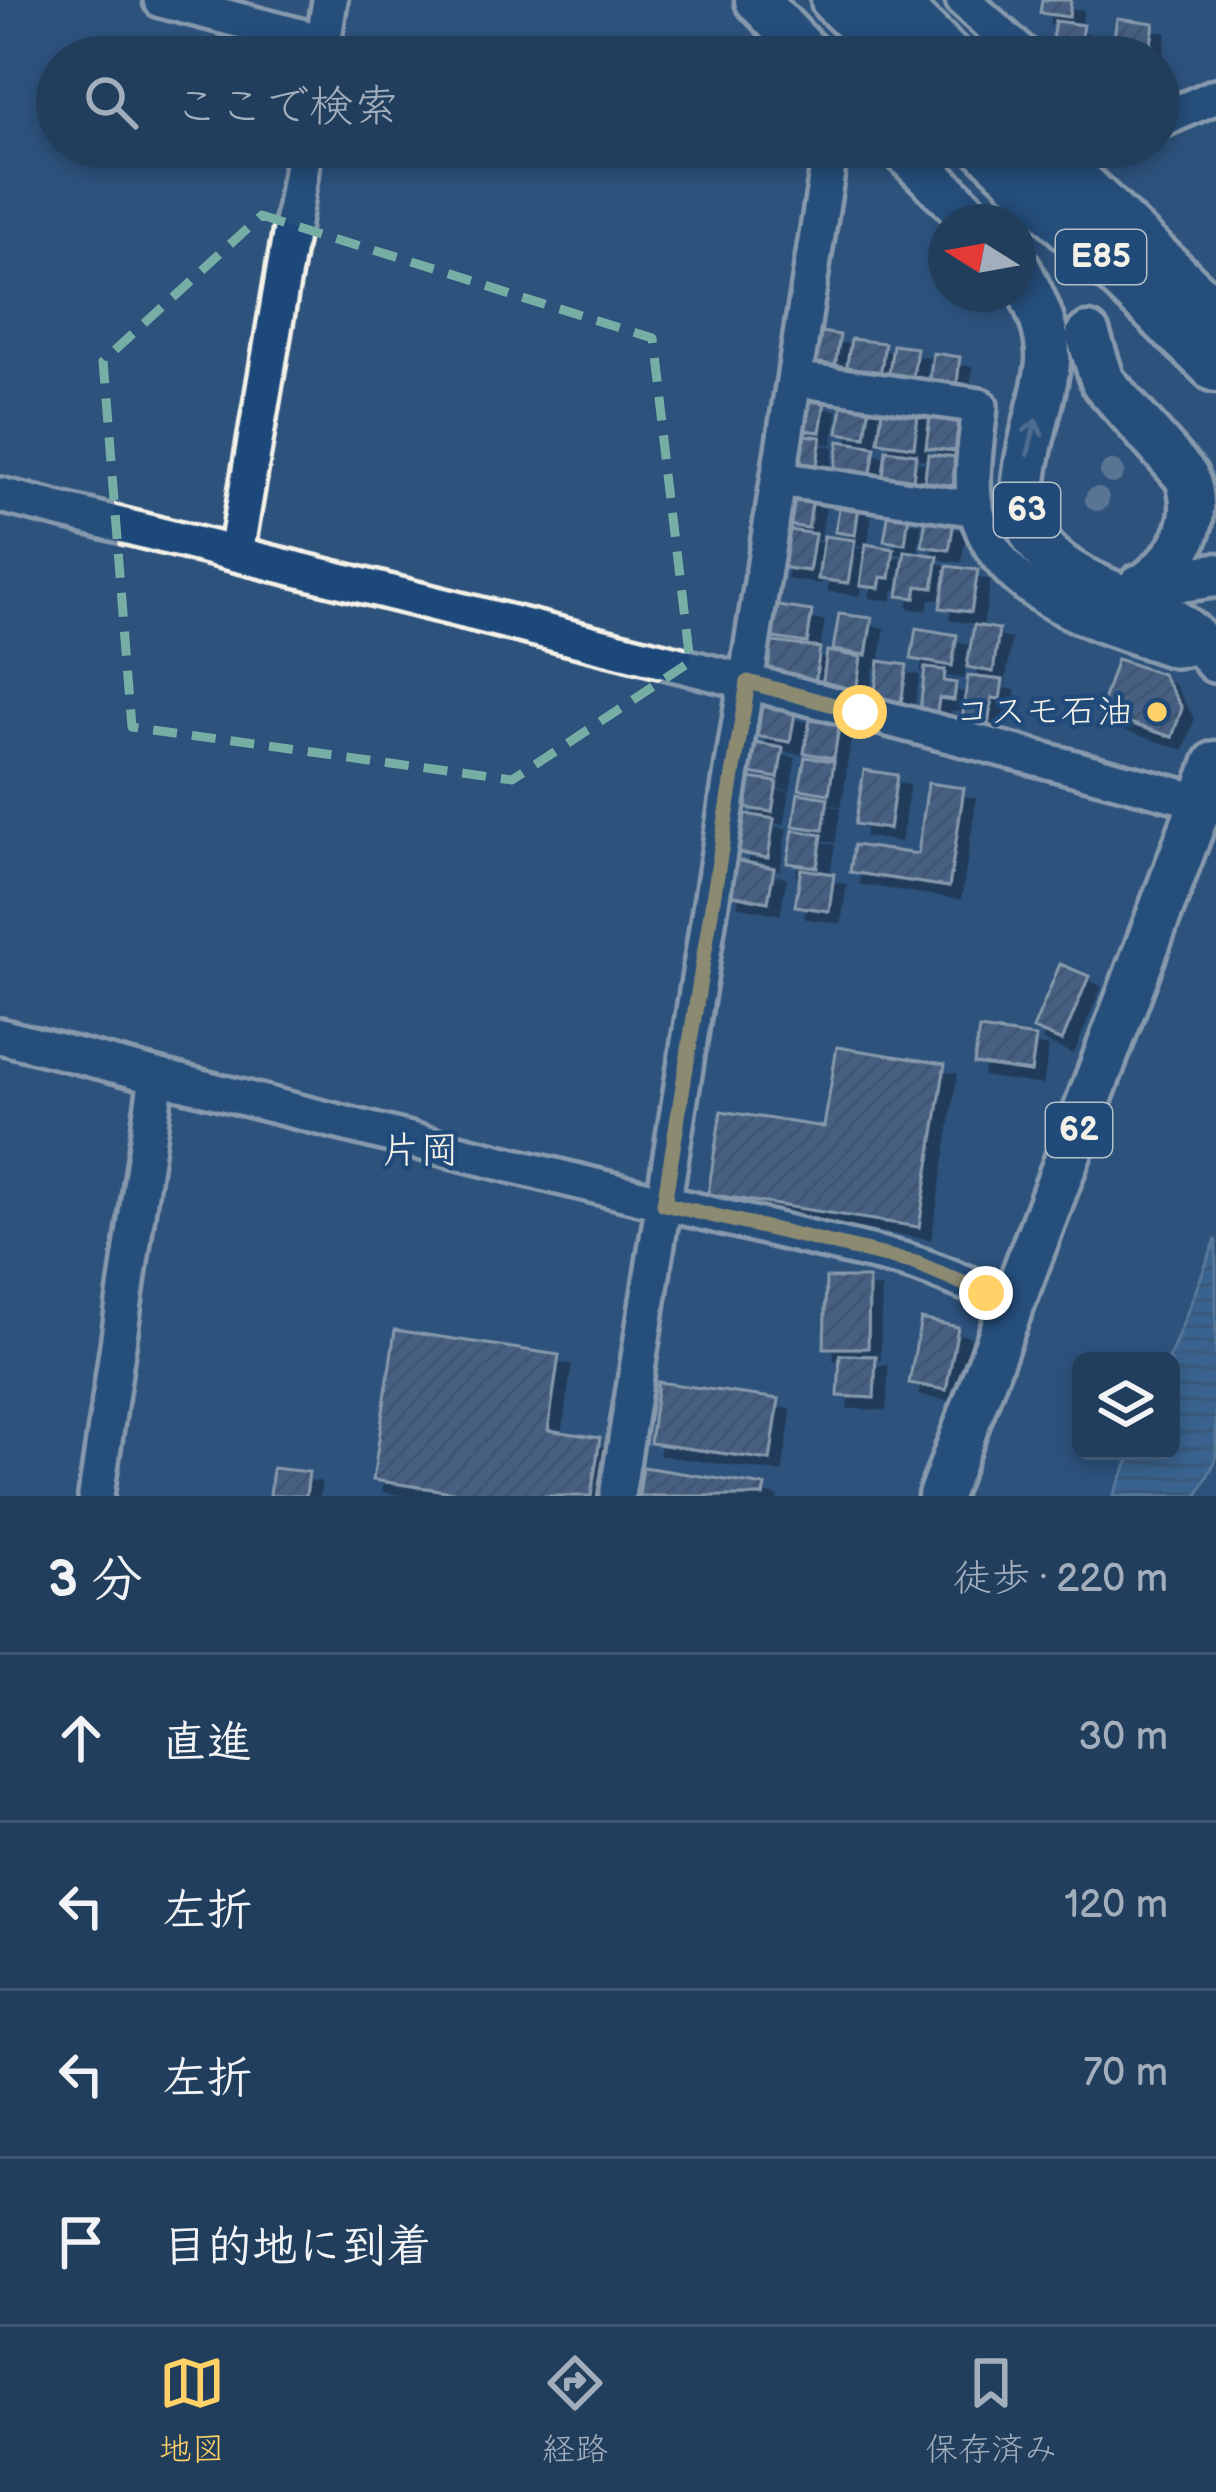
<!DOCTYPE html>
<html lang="ja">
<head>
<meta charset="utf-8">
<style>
	:root { --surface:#223e5d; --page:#2a4563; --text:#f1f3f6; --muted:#a2aebc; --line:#3f5772; --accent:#ffd166 }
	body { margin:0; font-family:"Balsamiq Sans","Klee One",sans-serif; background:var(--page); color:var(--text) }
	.controls { position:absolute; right:36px; bottom:36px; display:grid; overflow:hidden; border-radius:18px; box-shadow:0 6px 18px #0003 }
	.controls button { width:108px; height:108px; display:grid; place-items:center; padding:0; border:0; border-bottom:3px solid var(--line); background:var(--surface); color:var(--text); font:60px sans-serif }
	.compass { position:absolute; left:928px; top:204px; width:108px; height:108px; border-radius:50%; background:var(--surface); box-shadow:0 6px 18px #0003; rotate:281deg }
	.stop { position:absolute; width:36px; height:36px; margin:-27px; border:9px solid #ffd166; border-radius:50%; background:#fff }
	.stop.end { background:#ffd166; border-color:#fff; box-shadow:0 3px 12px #0008 }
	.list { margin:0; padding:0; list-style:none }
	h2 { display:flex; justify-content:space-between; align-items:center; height:156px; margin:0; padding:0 48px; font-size:51px }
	h2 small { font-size:39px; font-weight:400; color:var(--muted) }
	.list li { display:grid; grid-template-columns:78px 1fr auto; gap:36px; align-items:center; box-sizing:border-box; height:168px; padding:0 48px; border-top:3px solid var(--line) }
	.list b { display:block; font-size:45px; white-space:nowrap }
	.list em { font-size:39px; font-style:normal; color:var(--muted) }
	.icon { flex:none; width:66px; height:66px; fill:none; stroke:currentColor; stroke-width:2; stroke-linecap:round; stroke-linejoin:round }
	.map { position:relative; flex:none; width:1216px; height:1496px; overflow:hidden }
	.search { position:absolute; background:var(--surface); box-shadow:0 6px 18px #0003; left:36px; right:36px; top:36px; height:132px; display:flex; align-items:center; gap:30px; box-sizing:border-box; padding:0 42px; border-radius:66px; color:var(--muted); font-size:45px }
	.sheet { height:828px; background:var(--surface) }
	nav { display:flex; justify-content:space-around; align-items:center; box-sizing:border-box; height:168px; border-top:3px solid var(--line); background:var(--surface); font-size:33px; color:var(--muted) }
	nav a { display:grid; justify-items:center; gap:6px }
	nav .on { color:var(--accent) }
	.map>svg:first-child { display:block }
	.water { fill:url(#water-rules); stroke:#8ca8bf; stroke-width:3 }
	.building { fill:url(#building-hatch); stroke:#f4f1e8; stroke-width:3; filter:url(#shadow) }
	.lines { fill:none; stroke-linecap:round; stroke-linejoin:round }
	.minor-casing { stroke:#f4f1e8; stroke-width:42 }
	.major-casing { stroke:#f4f1e8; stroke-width:51 }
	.highway-casing { stroke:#f4f1e8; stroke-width:57 }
	.minor { stroke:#1f4a7a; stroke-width:33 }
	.major { stroke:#1f4a7a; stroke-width:42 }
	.highway { stroke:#1f4a7a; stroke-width:48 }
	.tree { fill:#8da0b0 }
	.oneway { stroke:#748da6 }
	.route { stroke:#ffd166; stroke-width:15 }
	.marked { fill:none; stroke:#76ada5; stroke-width:9; stroke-dasharray:24 15; stroke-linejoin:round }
	.poi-dot { fill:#ffd166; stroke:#1f4a7a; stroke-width:4.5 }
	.labels { text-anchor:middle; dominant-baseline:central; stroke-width:9; stroke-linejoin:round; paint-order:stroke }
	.shield { fill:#1f4a7a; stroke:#b4bfc7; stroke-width:3 }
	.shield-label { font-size:33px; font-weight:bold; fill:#f4f1e8 }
	.poi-label { font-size:36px; fill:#f4f1e8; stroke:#1f4a7a; text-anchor:end }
	.neighbourhood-label { font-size:39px; fill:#f4f1e8; stroke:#1f4a7a }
</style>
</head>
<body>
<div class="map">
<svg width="1216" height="1496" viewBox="0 0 1216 1496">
	<defs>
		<pattern id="water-rules" width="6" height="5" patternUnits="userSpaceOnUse" patternTransform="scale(3)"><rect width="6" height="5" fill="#4778a4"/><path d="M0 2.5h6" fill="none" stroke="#48627a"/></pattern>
		<pattern id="building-hatch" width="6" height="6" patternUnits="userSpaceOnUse" patternTransform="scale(3)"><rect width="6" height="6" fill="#667086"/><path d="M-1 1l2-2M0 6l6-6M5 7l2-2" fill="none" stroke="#565a63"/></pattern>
		<filter id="shadow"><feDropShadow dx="11" dy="11" stdDeviation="0" flood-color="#0009"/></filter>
	</defs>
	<rect width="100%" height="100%" fill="#2d527c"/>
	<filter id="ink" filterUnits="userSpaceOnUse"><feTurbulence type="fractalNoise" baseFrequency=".00833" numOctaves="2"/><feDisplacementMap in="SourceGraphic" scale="24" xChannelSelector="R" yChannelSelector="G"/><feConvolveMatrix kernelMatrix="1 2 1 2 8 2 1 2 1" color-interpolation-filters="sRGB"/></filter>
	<g filter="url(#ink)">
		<path class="water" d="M 1216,1239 L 1216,1460 L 1197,1496 L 1113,1496 L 1133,1451 L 1171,1451 L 1171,1361 L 1168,1361 Z"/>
		<path class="building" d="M 1042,0 L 1071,0 L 1069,17 L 1040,13 Z
			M 1117,18 L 1154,23 L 1149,57 L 1111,57 Z
			M 1055,21 L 1083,25 L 1078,57 L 1049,57 Z
			M 815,331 L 840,335 L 834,373 L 809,369 Z
			M 851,339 L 885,343 L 880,376 L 846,372 Z
			M 893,345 L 917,348 L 912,384 L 888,381 Z
			M 933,353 L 960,357 L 956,391 L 929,387 Z
			M 801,397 L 825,401 L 820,432 L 797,429 Z
			M 843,399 L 870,403 L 865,437 L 838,433 Z
			M 883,402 L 919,407 L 914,447 L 878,442 Z
			M 930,416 L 960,420 L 957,451 L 926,448 Z
			M 797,434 L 821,437 L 816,471 L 792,468 Z
			M 839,441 L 875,447 L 870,479 L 834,473 Z
			M 886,450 L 916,454 L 912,488 L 882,484 Z
			M 928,454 L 957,457 L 953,488 L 924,485 Z
			M 792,495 L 813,498 L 808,528 L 788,525 Z
			M 840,502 L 859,505 L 855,535 L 835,532 Z
			M 889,511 L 909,514 L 905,544 L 884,541 Z
			M 926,517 L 954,521 L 949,550 L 922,546 Z
			M 783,529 L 815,534 L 809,571 L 778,567 Z
			M 824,536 L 855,540 L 848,583 L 818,579 Z
			M 866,544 L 894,549 L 890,578 L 881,577 L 879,588 L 860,586 Z
			M 905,551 L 938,556 L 933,588 L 917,586 L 915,598 L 898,596 Z
			M 947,566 L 978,570 L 971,612 L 940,608 Z
			M 772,605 L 812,611 L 807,643 L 767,637 Z
			M 839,614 L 872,618 L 866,655 L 833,650 Z
			M 974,625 L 999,629 L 993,672 L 967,667 Z
			M 916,628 L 957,635 L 952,666 L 911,659 Z
			M 766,641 L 820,648 L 815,683 L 774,677 L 763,662 Z
			M 827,651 L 861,657 L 856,692 L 822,687 Z
			M 1117,659 L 1162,674 L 1182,708 L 1172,737 L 1099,713 Z
			M 879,661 L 907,665 L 901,702 L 874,698 Z
			M 925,668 L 945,670 L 944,681 L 956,683 L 954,700 L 939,698 L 937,712 L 920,710 Z
			M 968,676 L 1003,680 L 1000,699 L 992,698 L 988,725 L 962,721 Z
			M 760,706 L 795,712 L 790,742 L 756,736 Z
			M 810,720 L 839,725 L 834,758 L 804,753 Z
			M 755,743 L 783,748 L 778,778 L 750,773 Z
			M 805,757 L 834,761 L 829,794 L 799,789 Z
			M 864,770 L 897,775 L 889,829 L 855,824 Z
			M 749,778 L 777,782 L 772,812 L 744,808 Z
			M 928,783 L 964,788 L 949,887 L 850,872 L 854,845 L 918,854 Z
			M 798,793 L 828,798 L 823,830 L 793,826 Z
			M 745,814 L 774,819 L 768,858 L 739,853 Z
			M 793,830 L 822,835 L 817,867 L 787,863 Z
			M 735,860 L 774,868 L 768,902 L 728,894 Z
			M 801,869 L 834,874 L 829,911 L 795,906 Z
			M 1060,964 L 1089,976 L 1062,1041 L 1033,1029 Z
			M 979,1029 L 1036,1037 L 1031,1072 L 974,1064 Z
			M 837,1047 L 945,1064 L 919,1227 L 708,1194 L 721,1111 L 824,1127 Z
			M 826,1278 L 869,1278 L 868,1348 L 824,1348 Z
			M 921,1319 L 958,1327 L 946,1390 L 909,1383 Z
			M 395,1330 L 559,1355 L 548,1430 L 600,1438 L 591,1496 L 479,1496 L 373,1480 Z
			M 840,1355 L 876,1356 L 874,1398 L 838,1396 Z
			M 658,1382 L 779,1399 L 770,1460 L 650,1443 Z
			M 643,1467 L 765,1486 L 763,1496 L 639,1496 Z
			M 273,1468 L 309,1472 L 306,1496 L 270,1496 Z"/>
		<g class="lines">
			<defs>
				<path id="minor" d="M 161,0 L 323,42
					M 963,0 L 1026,57
					M 321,57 L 330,0
					M 1159,121 L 1216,96
					M 795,379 L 980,406 C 977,438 969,477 976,509 C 998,599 1098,624 1174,650 L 1185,649 L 1195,636
					M 780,479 L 976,509
					M 0,495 L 748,682 L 1203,802
					M 236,553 L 305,147
					M 0,1036 C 298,1112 596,1188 895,1258 C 937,1267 973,1290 1015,1299
					M 96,1496 L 157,1076
					M 617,1496 L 831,147"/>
				<path id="major" d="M 757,0 L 811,57
					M 900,147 L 976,222
					M 1018,267 C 1032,297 1050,327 1048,362 C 1044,410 1008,488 1031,532 C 1056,580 1125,594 1169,618 C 1188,629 1203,644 1216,661
					M 1088,335 L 1103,382 L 1186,476 C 1204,520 1180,558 1145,585
					M 1140,586 L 1216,575
					M 940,1496 L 1216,763"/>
				<path id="highway" d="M 836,0 L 894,57
					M 889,0 L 947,57
					M 987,147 L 1216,367
					M 1040,147 L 1216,316"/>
			</defs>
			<use href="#minor" class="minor-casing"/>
			<use href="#major" class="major-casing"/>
			<use href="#highway" class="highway-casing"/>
			<use href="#minor" class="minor"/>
			<use href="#major" class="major"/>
			<use href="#highway" class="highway"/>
		</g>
		<g class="tree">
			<circle cx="1112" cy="472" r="12"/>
			<circle cx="1097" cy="499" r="12"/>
		</g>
		<defs><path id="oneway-shaft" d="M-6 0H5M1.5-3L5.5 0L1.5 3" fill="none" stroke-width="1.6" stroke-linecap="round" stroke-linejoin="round" transform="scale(3)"/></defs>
		<use class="oneway" href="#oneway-shaft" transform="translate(1032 437) rotate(-76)"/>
	</g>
	<g class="lines" filter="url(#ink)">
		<path class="route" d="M 860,712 L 748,682 L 664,1204 L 916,1263 L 986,1293"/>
	</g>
	<path d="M0 0H1216V1496H0ZM 262,215 L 652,338 L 690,662 L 512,780 L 132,727 L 103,361 Z" fill="#2d527c" fill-opacity=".55" fill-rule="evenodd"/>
	<path class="marked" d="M 262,215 L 652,338 L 690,662 L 512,780 L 132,727 L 103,361 Z"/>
	<circle class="poi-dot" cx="1157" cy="712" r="12"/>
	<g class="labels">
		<g class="shield">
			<rect x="1056" y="230" width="90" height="54" rx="9"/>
			<rect x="994" y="483" width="66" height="54" rx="9"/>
			<rect x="1046" y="1103" width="66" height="54" rx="9"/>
		</g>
		<g class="shield-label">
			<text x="1101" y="257">E85</text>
			<text x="1027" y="510">63</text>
			<text x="1079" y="1130">62</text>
		</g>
		<g class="poi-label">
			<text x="1133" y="712">コスモ石油</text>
		</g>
		<g class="neighbourhood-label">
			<text x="420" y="1151">片岡</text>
		</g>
	</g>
</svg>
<div class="controls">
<button><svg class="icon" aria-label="layers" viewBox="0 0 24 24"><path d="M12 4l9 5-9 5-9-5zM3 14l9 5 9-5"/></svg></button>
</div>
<svg class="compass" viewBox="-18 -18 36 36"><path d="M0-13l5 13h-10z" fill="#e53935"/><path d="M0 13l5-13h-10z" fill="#a2aebc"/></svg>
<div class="stop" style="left:860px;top:712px"></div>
<div class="stop end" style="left:986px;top:1293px"></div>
<div class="search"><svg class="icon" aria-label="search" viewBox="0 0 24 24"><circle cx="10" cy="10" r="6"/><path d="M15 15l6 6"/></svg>ここで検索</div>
</div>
<section class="sheet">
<h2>3 分<small>徒歩 · 220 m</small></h2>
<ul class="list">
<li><svg class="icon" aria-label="ahead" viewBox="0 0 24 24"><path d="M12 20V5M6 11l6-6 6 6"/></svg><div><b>直進</b></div><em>30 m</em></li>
<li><svg class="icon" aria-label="left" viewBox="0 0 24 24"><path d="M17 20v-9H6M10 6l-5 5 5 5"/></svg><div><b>左折</b></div><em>120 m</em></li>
<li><svg class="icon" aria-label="left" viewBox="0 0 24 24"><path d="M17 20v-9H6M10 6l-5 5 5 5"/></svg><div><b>左折</b></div><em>70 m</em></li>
<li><svg class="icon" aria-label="arrive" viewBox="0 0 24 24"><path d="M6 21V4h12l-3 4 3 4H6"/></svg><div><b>目的地に到着</b></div></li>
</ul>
</section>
<nav>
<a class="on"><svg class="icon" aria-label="map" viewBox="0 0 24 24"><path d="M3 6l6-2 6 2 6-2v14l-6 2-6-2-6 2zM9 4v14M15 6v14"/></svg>地図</a>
<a><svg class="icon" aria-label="directions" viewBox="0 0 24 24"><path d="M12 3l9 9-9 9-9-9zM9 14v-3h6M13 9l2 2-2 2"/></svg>経路</a>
<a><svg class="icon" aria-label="saved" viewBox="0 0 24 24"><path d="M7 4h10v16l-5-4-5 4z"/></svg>保存済み</a>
</nav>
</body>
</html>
